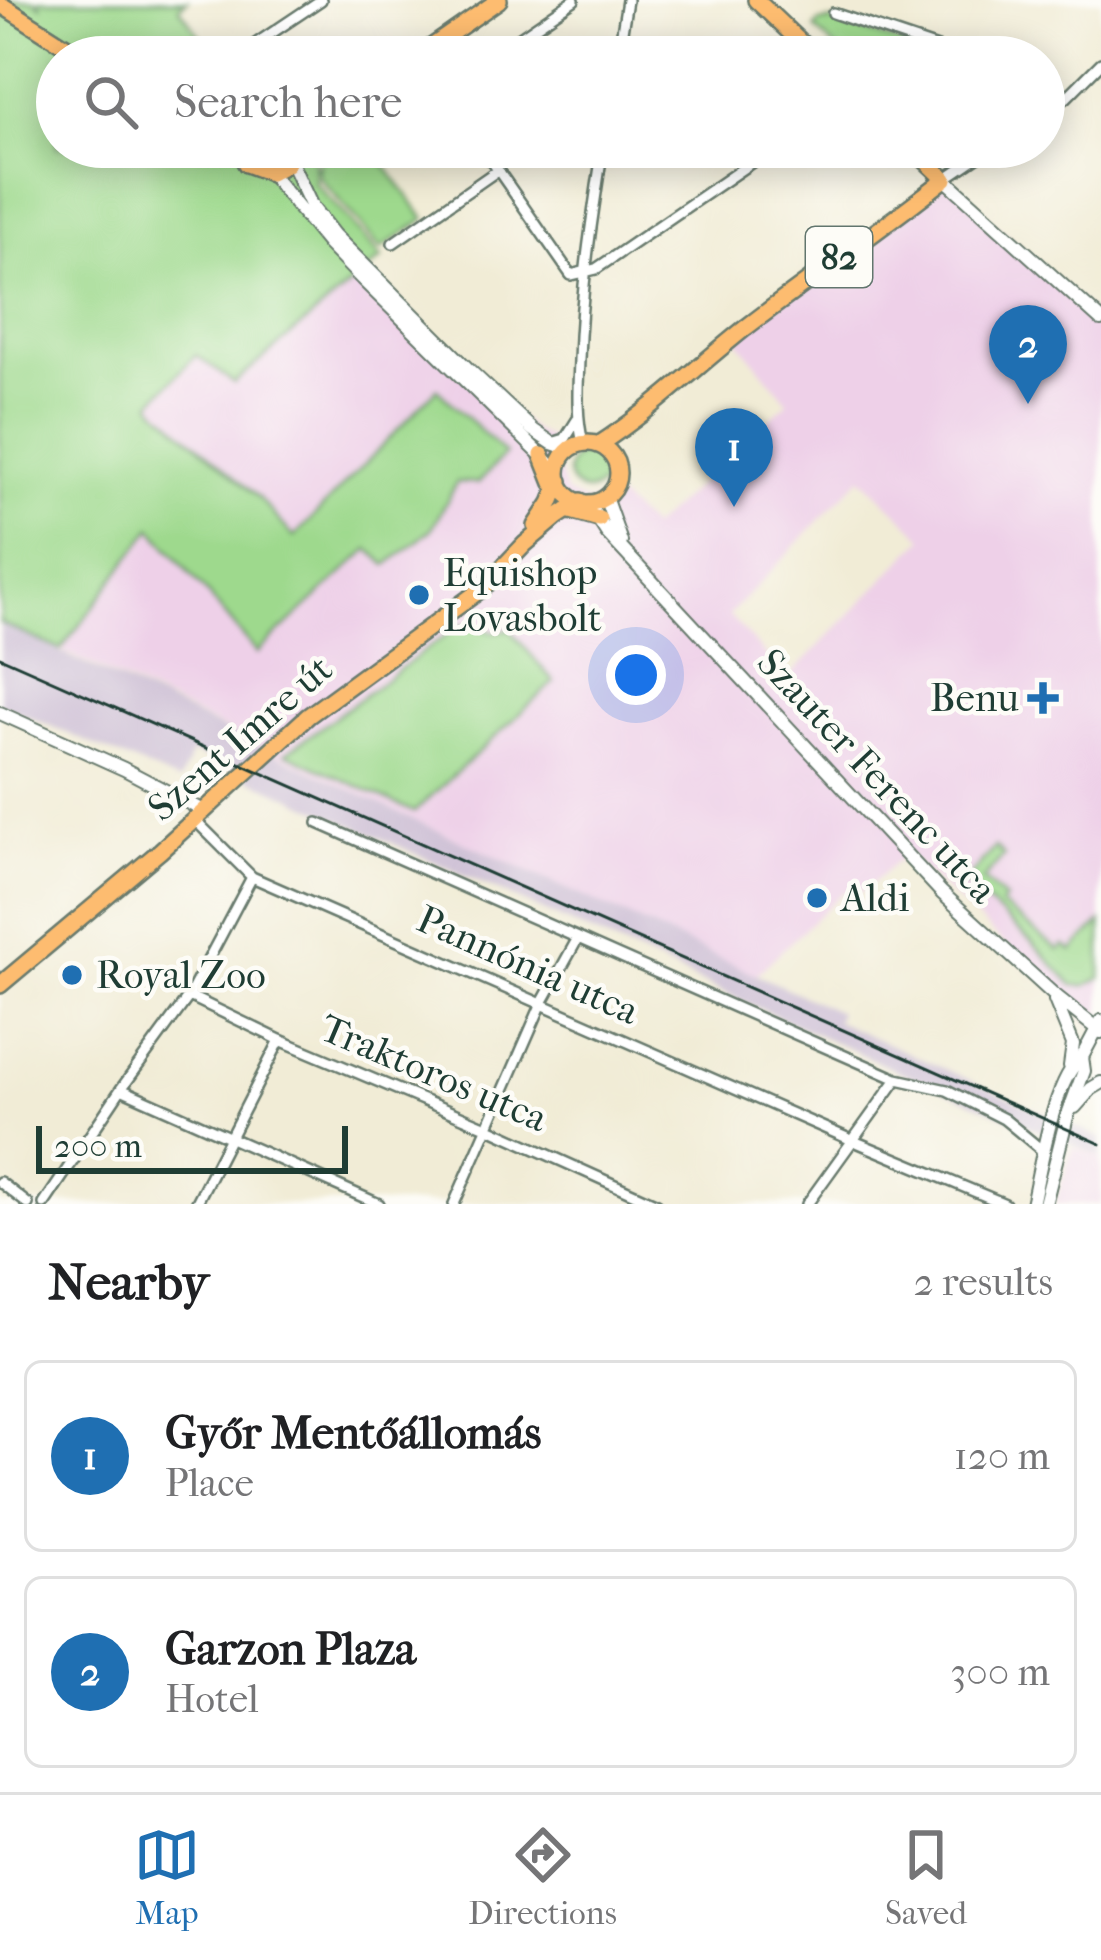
<!DOCTYPE html>
<html lang="en">
<head>
<meta charset="utf-8">
<style>
	:root { --surface:#fff; --page:#f6f6f6; --text:#202124; --muted:#757577; --line:#e0e0e0; --accent:#1f6fb2 }
	body { margin:0; font-family:"IM FELL French Canon",serif; background:var(--page); color:var(--text) }
	.scale { position:absolute; left:36px; bottom:30px; width:312px; box-sizing:border-box; padding-left:12px; border:6px solid #1f3d34; border-top:0; font-size:33px; line-height:42px; white-space:nowrap; color:#1f3d34; -webkit-text-stroke:9px #fdfcf7; paint-order:stroke }
	.you { position:absolute; left:636px; top:675px; width:42px; height:42px; margin:-30px; border:9px solid #fff; border-radius:50%; background:#1a73e8; box-shadow:0 0 0 18px #1a73e833 }
	.badge { display:grid; place-items:center; width:78px; height:78px; border-radius:50%; background:var(--accent); color:#fff; font-size:39px; font-weight:700 }
	.pin { position:absolute; translate:-50% -99px; filter:drop-shadow(0 3px 6px #0008) }
	.pin::after { content:''; position:absolute; top:63px; width:42px; height:36px; background:inherit; clip-path:polygon(0 0,100% 0,50% 100%) }
	.list { margin:0; padding:0; list-style:none }
	h2 { display:flex; justify-content:space-between; align-items:center; height:156px; margin:0; padding:0 48px; font-size:51px }
	h2 small { font-size:39px; font-weight:400; color:var(--muted) }
	.list li { display:grid; grid-template-columns:78px 1fr auto; gap:36px; align-items:center; box-sizing:border-box; height:192px; margin:0 24px 24px; padding:0 24px; border:3px solid var(--line); border-radius:18px }
	.list b { display:block; font-size:45px; white-space:nowrap }
	.list p { margin:0; font-size:39px; white-space:nowrap; color:var(--muted) }
	.list em { font-size:39px; font-style:normal; color:var(--muted) }
	.icon { flex:none; width:66px; height:66px; fill:none; stroke:currentColor; stroke-width:2; stroke-linecap:round; stroke-linejoin:round }
	.map { position:relative; flex:none; width:1101px; height:1204px; overflow:hidden }
	.search { position:absolute; background:var(--surface); box-shadow:0 6px 30px #0003; left:36px; right:36px; top:36px; height:132px; display:flex; align-items:center; gap:30px; box-sizing:border-box; padding:0 42px; border-radius:66px; color:var(--muted); font-size:45px }
	.sheet { height:588px; background:var(--surface) }
	nav { display:flex; justify-content:space-around; align-items:center; box-sizing:border-box; height:168px; border-top:3px solid var(--line); background:var(--surface); font-size:33px; color:var(--muted) }
	nav a { display:grid; justify-items:center; gap:6px }
	nav .on { color:var(--accent) }
	.map>svg:first-child { display:block }
	.built { fill:#eed0e8; fill-rule:evenodd }
	.industrial { fill:#ccbed4 }
	.green { fill:#9ed98d; stroke:#5e8b60; stroke-width:3 }
	.lines { fill:none; stroke-linecap:round; stroke-linejoin:round }
	.minor-casing { stroke:#687a6d; stroke-width:14 }
	.tertiary-casing { stroke:#687a6d; stroke-width:16 }
	.primary-casing { stroke:#687a6d; stroke-width:20 }
	.minor { stroke:#fff; stroke-width:9 }
	.tertiary { stroke:#fff; stroke-width:12 }
	.primary { stroke:#fdbc70; stroke-width:15 }
	.rail { stroke:#1f3d34; stroke-width:3 }
	.poi-dot { fill:#1f6fb2; stroke:#fdfcf7; stroke-width:4.5 }
	.labels { text-anchor:middle; dominant-baseline:central; stroke-width:9; stroke-linejoin:round; paint-order:stroke }
	.shield { fill:#fdfcf7; stroke:#62766e; stroke-width:3 }
	.shield-label { font-size:36px; font-weight:bold; fill:#1f3d34 }
	.poi-label { font-size:39px; fill:#1f3d34; stroke:#fdfcf7; text-anchor:start }
	.street-label { font-size:39px; fill:#1f3d34; stroke:#fdfcf7 }
</style>
</head>
<body>
<div class="map">
<svg width="1101" height="1204" viewBox="0 0 1101 1204">
	<rect width="100%" height="100%" fill="#fdfcf7"/>
	<filter id="ink" filterUnits="userSpaceOnUse"><feTurbulence type="fractalNoise" baseFrequency=".00833" numOctaves="2"/><feDisplacementMap in="SourceGraphic" scale="24" xChannelSelector="R" yChannelSelector="G"/><feConvolveMatrix kernelMatrix="1 2 1 2 8 2 1 2 1" color-interpolation-filters="sRGB"/></filter>
	<filter id="wash" filterUnits="userSpaceOnUse"><feTurbulence type="fractalNoise" baseFrequency=".004" numOctaves="4" result="noise"/><feDisplacementMap in="SourceGraphic" scale="48" xChannelSelector="R" yChannelSelector="G"/><feGaussianBlur stdDeviation="2.7" result="paint"/><feColorMatrix in="noise" values="0 0 0 0 0 0 0 0 0 0 0 0 0 0 0 0 0 1.4 0 .05"/><feComposite in="paint" operator="in"/></filter>
	<g filter="url(#wash)">
		<rect width="100%" height="100%" fill="#f1ecd6"/>
		<path class="built" d="M 945,179 L 1101,320 L 1101,1032 L 906,854 L 854,898 L 844,891 L 756,975 L 410,818 L 61,650 L 152,528 L 151,402 L 197,354 L 234,383 L 367,270 L 533,430 L 570,449 L 563,456 L 559,469 L 566,493 L 587,502 L 601,499 L 611,492 L 651,528 L 788,402 L 735,337 ZM 861,477 L 924,538 L 787,679 L 729,615 Z
			M 1073,1147 L 1101,1157 L 1101,1204 L 1055,1204 Z"/>
		<path class="industrial" d="M 0,623 L 410,818 L 839,1012 L 836,1021 L 1101,1138 L 1101,1157 L 905,1074 L 192,753 L 179,782 L 0,704 Z"/>
		<path class="green" d="M 0,0 L 33,0 L 41,5 L 39,0 L 187,0 L 179,7 L 215,57 L 57,57 L 57,147 L 322,147 L 314,160 L 315,183 L 382,258 L 234,383 L 196,355 L 152,402 L 155,407 L 259,498 L 294,537 L 437,389 L 505,454 L 478,483 L 457,482 L 431,530 L 387,565 L 369,549 L 257,653 L 152,528 L 61,650 L 0,623 Z
			M 833,21 L 940,57 L 845,57 L 815,29 L 819,23 Z
			M 331,147 L 371,147 L 425,219 L 381,249 L 319,177 L 318,167 L 323,152 Z
			M568 472a19 19 0 1 1 38 0a19 19 0 1 1-38 0Z
			M 461,624 L 494,632 L 509,629 L 554,682 L 414,812 L 286,753 Z
			M 995,847 L 1004,856 L 983,880 L 1005,899 L 1001,905 L 1059,950 L 1064,945 L 1072,951 L 1101,922 L 1101,978 L 1084,986 L 1073,985 L 1031,941 L 964,883 Z"/>
	</g>
	<g filter="url(#ink)">
		<g class="lines">
			<defs>
				<path id="minor" d="M 833,13 L 964,57
					M 236,57 L 321,0
					M 491,57 L 574,0
					M 618,57 L 627,0
					M 1044,84 L 1060,90 L 1066,98
					M 1044,112 L 1066,98 L 1101,63
					M 482,147 L 571,275 L 596,269 L 774,147
					M 945,179 L 992,147
					M 393,243 L 498,170
					M 552,443 L 565,439 L 577,420
					M 583,443 C 576,415 578,388 579,360 C 581,288 592,218 603,147
					M 195,820 L 252,877 L 854,1141 L 1005,1204
					M 318,823 L 897,1079 L 947,1090 L 1004,1119 L 1044,1152
					M 189,996 L 280,1040 L 489,1128 L 657,1204
					M 121,1089 L 379,1204
					M 0,1182 L 28,1204
					M 44,1204 L 121,1089 L 189,996 L 252,877
					M 196,1204 L 280,1040
					M 454,1204 L 542,1003 L 578,938
					M 807,1204 L 897,1079"/>
				<path id="tertiary" d="M 290,160 L 312,207 L 334,235 L 469,370 L 533,430 L 552,443 L 570,449
					M 270,173 L 328,244 L 362,279 L 548,462
					M 945,179 L 1101,320
					M 605,497 L 621,542
					M 587,502 L 607,533 L 942,893 L 1052,993 L 1101,1032
					M 0,713 L 124,769 L 204,811
					M 1055,1000 L 1073,1044 L 1070,1066
					M 1075,1107 L 1091,1089 L 1101,1083
					M 1032,1204 C 1041,1166 1053,1080 1082,1057
					M 1045,1204 L 1067,1117 L 1084,1071 L 1082,1057 L 1101,1021"/>
				<path id="primary" d="M 756,0 L 816,57
					M 0,4 L 83,57
					M 417,57 L 499,0
					M 238,147 L 246,164 L 270,173 L 287,164 L 295,147
					M558 473a30 30 0 1 1 60 0a30 30 0 1 1-60 0Z
					M 598,445 C 651,411 695,368 744,329 C 810,278 880,231 945,179 L 911,147
					M 542,455 L 553,483
					M 567,510 L 599,519
					M 536,526 L 551,503 L 560,481
					M 0,985 L 160,851 L 308,716 L 483,588 L 525,544 L 557,517 L 581,501"/>
			</defs>
			<use href="#minor" class="minor-casing"/>
			<use href="#tertiary" class="tertiary-casing"/>
			<use href="#primary" class="primary-casing"/>
			<use href="#minor" class="minor"/>
			<use href="#tertiary" class="tertiary"/>
			<use href="#primary" class="primary"/>
			<path class="rail" d="M 0,657 L 1101,1144"/>
		</g>
	</g>
	<g class="poi-dot">
		<circle cx="419" cy="595" r="12"/>
		<path d="M1037 680h12v12h12v12h-12v12h-12v-12h-12v-12h12z"/>
		<circle cx="817" cy="898" r="12"/>
		<circle cx="72" cy="975" r="12"/>
	</g>
	<g class="labels">
		<rect class="shield" x="806" y="227" width="66" height="60" rx="9"/>
		<g class="shield-label">
			<text x="839" y="257">82</text>
		</g>
		<g class="poi-label">
			<text x="443" y="573">Equishop<tspan x="443" dy="45">Lovasbolt</tspan></text>
			<text x="1019" y="698" text-anchor="end">Benu</text>
			<text x="841" y="898">Aldi</text>
			<text x="96" y="975">Royal Zoo</text>
		</g>
		<g class="street-label">
			<text transform="translate(240 738) rotate(-41)">Szent Imre út</text>
			<text transform="translate(877 776) rotate(47)">Szauter Ferenc utca</text>
			<text transform="translate(528 965) rotate(24)">Pannónia utca</text>
			<text transform="translate(434 1073) rotate(23)">Traktoros utca</text>
		</g>
	</g>
</svg>
<div class="scale">200 m</div>
<div class="you"></div>
<div class="pin badge" style="left:734px;top:507px">1</div>
<div class="pin badge" style="left:1028px;top:404px">2</div>
<div class="search"><svg class="icon" aria-label="search" viewBox="0 0 24 24"><circle cx="10" cy="10" r="6"/><path d="M15 15l6 6"/></svg>Search here</div>
</div>
<section class="sheet">
<h2>Nearby<small>2 results</small></h2>
<ul class="list">
<li><span class="badge">1</span><div><b>Győr Mentőállomás</b><p>Place</p></div><em>120 m</em></li>
<li><span class="badge">2</span><div><b>Garzon Plaza</b><p>Hotel</p></div><em>300 m</em></li>
</ul>
</section>
<nav>
<a class="on"><svg class="icon" aria-label="map" viewBox="0 0 24 24"><path d="M3 6l6-2 6 2 6-2v14l-6 2-6-2-6 2zM9 4v14M15 6v14"/></svg>Map</a>
<a><svg class="icon" aria-label="directions" viewBox="0 0 24 24"><path d="M12 3l9 9-9 9-9-9zM9 14v-3h6M13 9l2 2-2 2"/></svg>Directions</a>
<a><svg class="icon" aria-label="saved" viewBox="0 0 24 24"><path d="M7 4h10v16l-5-4-5 4z"/></svg>Saved</a>
</nav>
</body>
</html>
